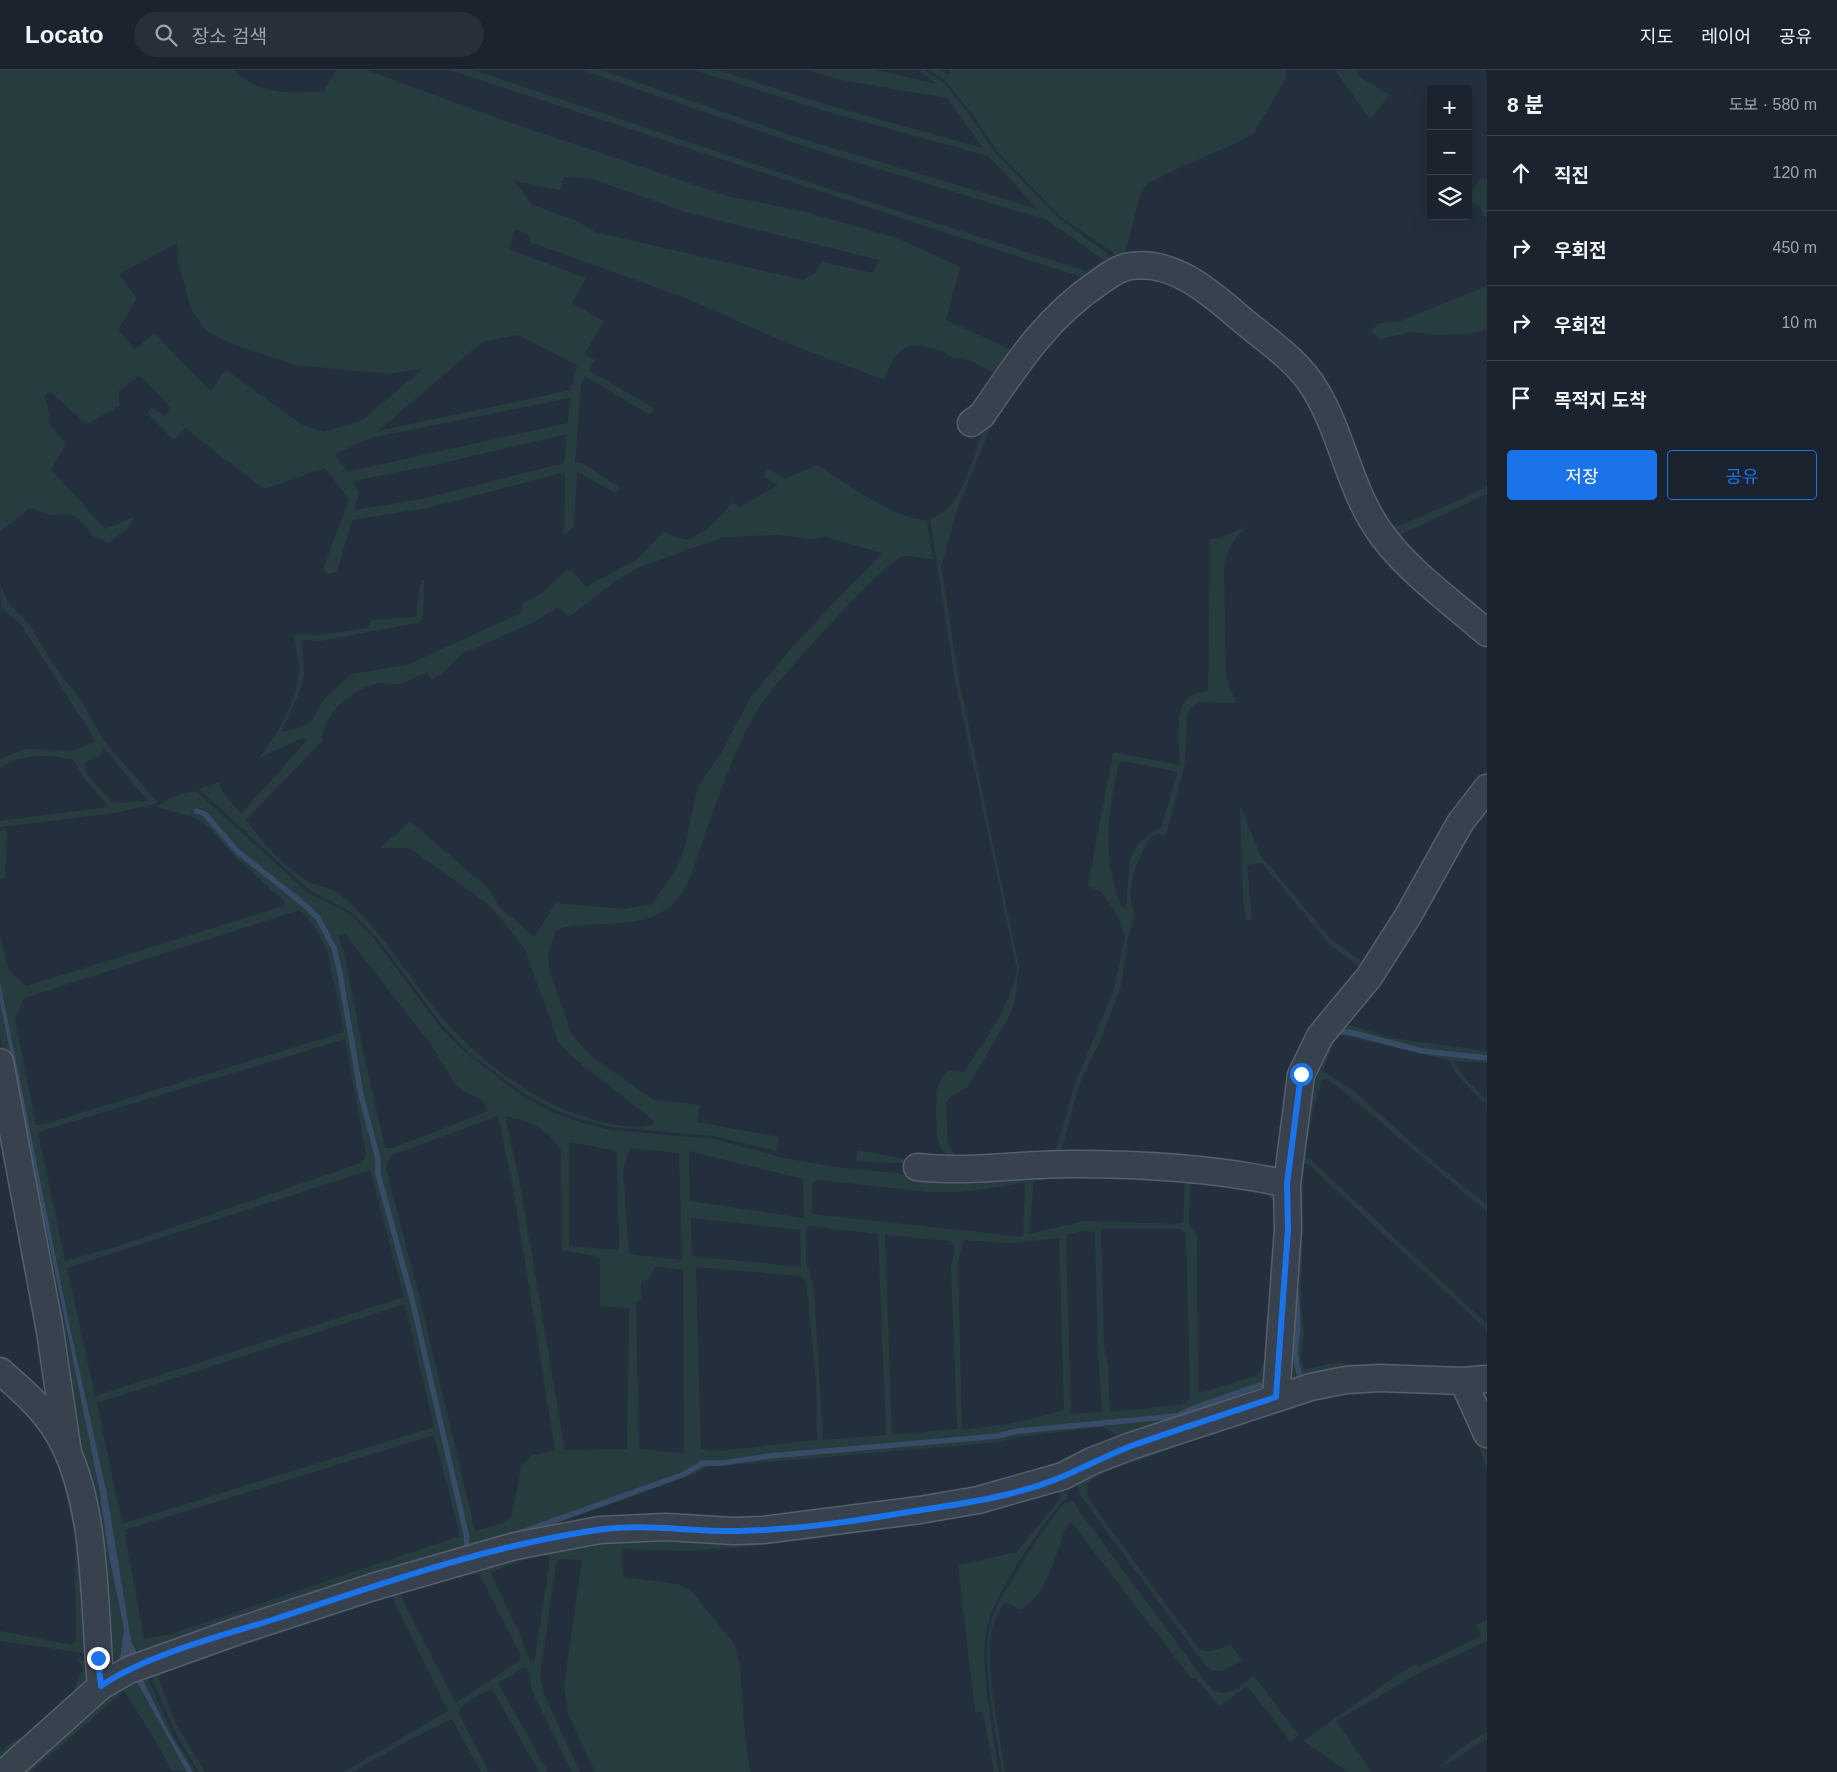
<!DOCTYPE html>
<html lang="ko">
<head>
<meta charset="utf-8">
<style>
	:root { --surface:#1b232e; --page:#282f3a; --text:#f1f3f6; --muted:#a0a4aa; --line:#39404a; --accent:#1a73e8 }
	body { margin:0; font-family:Helvetica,"Noto Sans KR",sans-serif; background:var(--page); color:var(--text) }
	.controls { position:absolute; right:15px; top:15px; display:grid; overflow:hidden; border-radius:5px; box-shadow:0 5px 20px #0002 }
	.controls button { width:45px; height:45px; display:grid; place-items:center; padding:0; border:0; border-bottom:1px solid var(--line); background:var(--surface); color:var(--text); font:25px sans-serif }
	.stop { position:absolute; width:15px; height:15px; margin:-11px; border:4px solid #1a73e8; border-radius:50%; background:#fff }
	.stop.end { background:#1a73e8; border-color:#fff; box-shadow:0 1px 5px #0008 }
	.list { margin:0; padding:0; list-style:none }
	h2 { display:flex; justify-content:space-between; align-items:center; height:65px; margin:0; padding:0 20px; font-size:21px }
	h2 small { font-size:16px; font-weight:400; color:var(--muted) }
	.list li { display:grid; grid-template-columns:32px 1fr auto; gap:15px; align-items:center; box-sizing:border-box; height:75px; padding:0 20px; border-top:1px solid var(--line) }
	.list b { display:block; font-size:19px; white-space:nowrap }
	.list em { font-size:16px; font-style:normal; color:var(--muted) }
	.actions { display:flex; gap:10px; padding:15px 20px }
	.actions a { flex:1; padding:11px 0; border:1px solid var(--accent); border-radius:5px; text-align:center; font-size:18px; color:var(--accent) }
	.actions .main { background:var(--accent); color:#fff }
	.icon { flex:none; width:28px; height:28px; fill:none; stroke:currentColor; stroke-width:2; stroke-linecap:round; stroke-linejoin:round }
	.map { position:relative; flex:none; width:1487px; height:1702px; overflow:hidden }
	header { display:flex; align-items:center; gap:30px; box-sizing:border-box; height:70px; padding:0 25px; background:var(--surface); border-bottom:1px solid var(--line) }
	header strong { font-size:24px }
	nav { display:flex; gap:28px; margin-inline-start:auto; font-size:18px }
	.search { width:350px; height:45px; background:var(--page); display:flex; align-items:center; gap:12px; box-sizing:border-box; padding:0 18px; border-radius:28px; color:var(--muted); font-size:19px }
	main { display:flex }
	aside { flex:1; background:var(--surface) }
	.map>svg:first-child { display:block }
	.green { fill:#263c3f; fill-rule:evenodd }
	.water { fill:#394c67 }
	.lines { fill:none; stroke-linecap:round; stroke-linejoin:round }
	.stream { stroke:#394c67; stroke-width:5.5 }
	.minor-casing { stroke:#565f6c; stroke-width:29 }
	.minor { stroke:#38414e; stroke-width:26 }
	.route { stroke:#1a73e8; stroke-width:6 }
</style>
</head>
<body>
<header>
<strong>Locato</strong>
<div class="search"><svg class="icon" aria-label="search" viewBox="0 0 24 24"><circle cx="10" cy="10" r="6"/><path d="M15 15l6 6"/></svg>장소 검색</div>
<nav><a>지도</a><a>레이어</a><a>공유</a></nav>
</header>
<main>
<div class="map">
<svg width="1487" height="1702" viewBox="0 0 1487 1702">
	<rect width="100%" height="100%" fill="#242f3e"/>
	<path class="green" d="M 0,0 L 234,0 C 259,25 291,24 324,21 L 336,0 L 367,0 L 491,46 L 728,126 L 802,141 L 897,168 L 960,197 L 946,250 L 1013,281 L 1059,228 L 1081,207 L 450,0 L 473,0 L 823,117 L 1086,201 L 1104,190 L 1047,150 L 810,78 L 582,0 L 601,0 L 799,68 L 1038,139 L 988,86 L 829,42 L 694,0 L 717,0 L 834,37 L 983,78 L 947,28 L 842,10 L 807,0 L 876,0 L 937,14 L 918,0 L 925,0 L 945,14 L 968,43 L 996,84 L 1060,149 L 1115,189 L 1002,309 C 991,301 978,293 965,289 C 961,287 957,289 954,288 C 950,287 947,283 944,282 C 909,268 895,276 884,310 L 787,273 L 683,227 L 530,172 L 528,164 L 515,160 L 509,179 L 586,208 L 572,233 L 604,252 L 584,284 L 595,290 L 588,300 L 654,338 L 650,345 L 585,306 L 581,315 L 575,392 L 583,393 L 620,418 L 616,423 L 577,402 L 574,456 L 564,465 L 565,402 L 428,438 L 352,450 L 337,502 L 327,504 L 323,499 L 349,429 L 325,398 L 264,419 L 185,358 L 174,370 L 147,343 L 152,337 L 165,346 L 171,338 L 140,305 L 119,321 L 119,336 L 87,354 L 49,321 L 44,327 L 51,346 L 48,352 L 66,374 L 51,399 L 105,459 L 134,447 L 128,458 L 109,473 L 93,466 L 78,448 L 69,444 L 50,445 L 30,438 L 0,462 ZM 564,107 L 590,108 L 685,142 L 879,190 L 873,203 L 822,192 L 815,203 L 803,210 L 595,162 L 577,151 L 533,135 L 514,111 L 560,120 ZM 177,173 L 178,191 L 191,239 L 206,261 L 232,274 L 296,295 L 389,304 L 424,298 L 361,351 L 323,362 L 301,354 L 226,300 L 211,321 L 154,263 L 135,280 L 118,260 L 137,229 L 119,204 ZM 518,265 L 577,295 L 571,320 L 378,361 L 482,272 ZM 570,328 L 568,353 L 347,402 L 335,384 L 370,368 ZM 567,364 L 564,393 L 422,429 L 354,440 L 359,423 L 352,411 L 434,395 Z
		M 930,0 L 942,0 L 948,5 L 950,0 L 1287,0 L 1285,11 L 1254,62 L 1241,71 L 1179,98 L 1145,115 L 1139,129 L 1123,193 L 1112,182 L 1061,147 L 998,82 L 970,41 L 946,12 Z
		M 1335,0 L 1356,0 L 1358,6 L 1390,25 L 1370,49 Z
		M 1483,107 L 1487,111 L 1487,148 L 1483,146 L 1480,137 L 1468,129 L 1468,125 Z
		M 1128,184 L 1169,190 L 1192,198 L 1219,216 L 1306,293 L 1335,340 L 1369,424 L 1390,456 L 1399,456 L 1473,424 L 1487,416 L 1487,424 L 1398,466 L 1425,499 L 1487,553 L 1487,559 L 1412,493 L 1383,462 L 1365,429 L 1331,340 L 1314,309 L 1299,292 L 1222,225 L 1194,206 L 1158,194 L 1126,192 Z
		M 1142,200 C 1191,205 1223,237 1258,268 C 1273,281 1290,293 1303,308 C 1321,329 1330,359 1339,384 L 1335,388 L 1336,384 L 1317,337 L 1300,310 L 1206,227 L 1165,207 L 1137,203 L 1114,212 L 1081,234 L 1047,268 L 1047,274 L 1005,332 L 989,361 L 958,437 L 941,497 L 959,610 L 1019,897 L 1015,929 L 1011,943 L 968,1017 L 951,1026 L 946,1033 L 948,1073 L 956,1088 L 962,1091 L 1055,1084 L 1075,1013 L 1114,920 L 1125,866 L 1116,842 L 1101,822 L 1088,816 L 1113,682 L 1180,695 C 1179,677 1173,635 1192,625 C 1197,623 1203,622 1208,621 L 1210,469 L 1219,468 L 1248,456 C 1232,470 1226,481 1224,502 L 1226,607 L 1236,633 L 1199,632 L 1190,638 L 1187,646 L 1185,693 L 1166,765 L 1157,764 L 1149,768 L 1134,800 L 1130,824 L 1134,848 L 1128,868 L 1121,915 L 1102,967 L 1079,1015 L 1062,1078 L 1060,1091 C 1033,1093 981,1102 957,1093 C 948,1089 941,1080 938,1070 C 935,1056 934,1011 945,1003 C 950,999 958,1001 964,1002 C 985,969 1010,938 1017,899 L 955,610 L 930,449 C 966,435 970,391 984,359 C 1007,309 1084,203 1142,200 ZM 1124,691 L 1177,702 L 1162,756 L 1139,773 L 1130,789 L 1126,838 L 1121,836 C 1101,783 1108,746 1119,692 Z
		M 1487,216 L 1487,259 L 1472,263 L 1439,265 L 1412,262 L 1380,269 L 1370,262 L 1379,253 L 1398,252 Z
		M 817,395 C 847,413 891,448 926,450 L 933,489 C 925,489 908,485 903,486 C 887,489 786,602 771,621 C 755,640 744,664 734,687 C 721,717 711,748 700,779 C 694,795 689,817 677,830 C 646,863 601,849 562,858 L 556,861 L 548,883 L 549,898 L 571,963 L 591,986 L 654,1030 L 700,1035 L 697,1052 L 779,1067 L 776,1081 L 714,1066 L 612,1057 L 582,1050 L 553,1039 L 526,1025 L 467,981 L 442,955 L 377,868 L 351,842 L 309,820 L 199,719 L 220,712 L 221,720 L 241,744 L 307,670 L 303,668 L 259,688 C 278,664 300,626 299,594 C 299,584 293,574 294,564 L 320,565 L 368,558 L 371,550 L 416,547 L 421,510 L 424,510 L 423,548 L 418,553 L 320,571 L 302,570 L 304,605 L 299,623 L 281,662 L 303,657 L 312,650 L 324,629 L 352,604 L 407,595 L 521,543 L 524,532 L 541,524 L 567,500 L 572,501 L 586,517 L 636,490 L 663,462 L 686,470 C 711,459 716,453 732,432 L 740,437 L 778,415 L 763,407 L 768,398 L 784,409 ZM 777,465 L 811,469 L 825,467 L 882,483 L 795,574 L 751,627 L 721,683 L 698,716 L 684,780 L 676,799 L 652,834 L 626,839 L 556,833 L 534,867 L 498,835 L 490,820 L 410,751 L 381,778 L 409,778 L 485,832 L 504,852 L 525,880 L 558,971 L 570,985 L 654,1051 L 652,1055 C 631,1060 609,1054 589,1048 C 535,1034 473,986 438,943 C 410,909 388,870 356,839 C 349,832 341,824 333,820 C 325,816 315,816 308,811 C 284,798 262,771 246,750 L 322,671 C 321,644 355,617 380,613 C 387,613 394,615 400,614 C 409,612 418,605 428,603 L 431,610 L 444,602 L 462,584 L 532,553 L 558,537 L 569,547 L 621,507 L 640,497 L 724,467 Z
		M 0,513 L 7,531 L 29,554 L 57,600 L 79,627 L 104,671 L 158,732 L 155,734 L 115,743 L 0,757 L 0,751 L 109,737 L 83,707 L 74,691 C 51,683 21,684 0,698 L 0,689 L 25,679 L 73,681 L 96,671 L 22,556 L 1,537 ZM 104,678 L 148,731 L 113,733 L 85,702 L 84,693 L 100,686 Z
		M 1487,700 L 1487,711 L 1366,902 L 1330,875 L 1262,793 L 1247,795 L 1252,850 L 1246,851 L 1243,828 L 1240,736 L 1261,786 L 1330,868 L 1367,895 L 1474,717 Z
		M 196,721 L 307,822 L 350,844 L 375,870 L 440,957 L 466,983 L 524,1027 L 552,1042 L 582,1053 L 611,1060 L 714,1069 L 780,1087 L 833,1097 L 938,1107 L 1068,1099 L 1121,1099 L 1243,1108 C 1257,1111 1270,1115 1278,1129 C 1296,1159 1274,1272 1272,1312 L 1265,1321 L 1194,1350 L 1136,1367 L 1064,1399 L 980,1424 L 817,1449 L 731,1455 L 657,1450 L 603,1452 L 543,1462 L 258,1548 L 132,1593 L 117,1593 L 106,1572 L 96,1461 L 76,1383 L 0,963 L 0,932 L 99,1418 L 109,1486 L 124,1559 L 121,1589 L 136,1587 L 137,1584 L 154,1581 L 256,1546 L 466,1482 L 682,1406 L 703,1394 L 723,1394 L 737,1391 L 941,1371 L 998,1367 L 1018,1362 L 1177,1347 L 1261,1315 L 1237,1321 L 1176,1344 L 1017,1360 L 998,1364 L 940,1368 L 736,1388 L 723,1392 L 703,1391 L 681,1403 L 467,1479 L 469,1468 L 414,1228 L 379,1104 C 379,1076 368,1049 362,1022 C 351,972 350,887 319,847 C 296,819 263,803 237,779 C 222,766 212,739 189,740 L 204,745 L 236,782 L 295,827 L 317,849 L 325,862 L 339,903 L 360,1025 L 376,1089 L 377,1104 L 411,1229 L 466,1468 L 464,1480 L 139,1582 L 131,1571 L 107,1424 L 69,1253 L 0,911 L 0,863 L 8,899 L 26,916 L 284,836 L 285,832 L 235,787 L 208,756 L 196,748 L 157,737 C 168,727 181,724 196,721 ZM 300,840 L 311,851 L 327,880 L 344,962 L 45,1054 L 36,1055 L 15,950 L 24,928 ZM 345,864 L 432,976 L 456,1016 L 483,1031 L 488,1041 L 393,1078 L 385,1078 L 362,976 L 345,886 L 338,865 ZM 345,969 L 366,1085 L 361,1093 L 119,1176 L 65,1191 L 38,1062 ZM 498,1046 L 513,1117 L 555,1380 L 530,1386 L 522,1395 L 512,1445 L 504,1453 L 475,1461 L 420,1229 L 386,1098 L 390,1086 ZM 505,1046 C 531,1053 547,1056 561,1081 L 562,1180 L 600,1187 L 600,1236 L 629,1238 L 627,1379 L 565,1380 L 520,1114 ZM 569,1072 L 617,1081 L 619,1180 L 569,1176 ZM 630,1078 L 679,1083 L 682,1190 L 629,1184 L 623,1099 ZM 689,1081 L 803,1109 L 804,1148 L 690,1131 ZM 370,1100 L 404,1227 L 95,1326 L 67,1198 ZM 1071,1106 L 1185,1111 L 1183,1152 L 1174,1154 L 1084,1151 L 1029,1164 L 1034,1111 ZM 818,1110 L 930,1122 L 963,1122 L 1025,1113 L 1023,1167 L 812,1144 L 812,1113 ZM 1193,1110 C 1224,1112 1272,1107 1278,1147 C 1277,1201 1278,1254 1259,1305 L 1198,1323 L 1197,1166 L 1189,1155 L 1190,1114 ZM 691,1148 L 800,1160 L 801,1197 L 692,1186 ZM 808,1156 L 878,1164 L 886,1365 L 823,1370 L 814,1218 L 806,1191 L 806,1160 ZM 1101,1159 L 1181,1159 L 1186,1163 L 1190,1329 L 1180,1335 L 1110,1342 L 1108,1295 L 1104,1274 ZM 1081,1161 L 1095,1162 L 1098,1286 L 1102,1342 L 1071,1344 L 1066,1165 ZM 885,1165 L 951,1171 L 955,1178 L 951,1195 L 957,1359 L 892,1365 ZM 1059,1168 L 1064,1340 L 1020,1352 L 962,1360 L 958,1192 L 964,1170 L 1010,1173 ZM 655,1196 L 683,1200 L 684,1383 L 639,1379 L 636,1232 L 641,1229 L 641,1213 C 650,1210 652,1205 655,1196 ZM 696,1197 L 801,1206 L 806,1211 L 816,1309 L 817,1370 L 718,1381 L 701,1379 ZM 405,1234 L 434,1357 L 122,1454 L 97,1333 ZM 1104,1357 L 1115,1364 L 1120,1371 L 1055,1399 L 1000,1416 L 902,1434 L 819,1445 L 756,1450 L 651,1448 L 609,1450 L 549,1459 L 547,1457 L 693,1405 L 707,1397 L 1000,1372 L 1016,1367 ZM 434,1365 L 460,1466 L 171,1564 L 144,1569 L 124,1460 Z
		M 1487,723 L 1487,732 L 1463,765 L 1392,885 L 1365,924 L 1339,952 L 1392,968 L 1487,981 L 1487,986 L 1422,979 L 1337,958 L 1330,962 L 1318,986 L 1300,1060 L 1295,1094 L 1295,1255 C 1296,1262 1295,1264 1293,1271 C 1292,1282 1294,1293 1298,1303 L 1300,1302 C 1296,1289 1294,1276 1299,1263 L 1298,1095 L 1303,1061 L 1321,987 L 1332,964 L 1337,961 L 1422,982 L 1487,989 L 1487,993 L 1454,991 L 1464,1008 L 1487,1030 L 1487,1035 L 1457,1005 L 1449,990 L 1341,965 L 1333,974 L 1323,1001 L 1353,1020 L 1432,1091 L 1487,1135 L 1487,1142 L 1351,1027 L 1326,1009 L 1322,1010 L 1314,1036 L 1304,1087 L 1310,1089 L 1487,1254 L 1487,1260 L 1309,1095 L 1304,1093 L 1301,1234 L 1304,1261 L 1301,1287 L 1304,1299 L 1335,1293 L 1421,1297 L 1487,1296 L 1487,1302 L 1369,1303 L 1287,1314 L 1284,1308 C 1296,1208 1284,1105 1307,1007 C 1319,958 1363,922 1390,881 C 1424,830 1448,771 1487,723 Z
		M 7,760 L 5,807 L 0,809 L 0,761 Z
		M 858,1080 L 920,1092 L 917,1094 L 856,1091 Z
		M 1393,1316 L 1452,1319 L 1462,1324 L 1468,1331 L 1487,1375 L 1487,1399 L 1461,1329 C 1447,1317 1347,1324 1326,1328 C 1267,1340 1202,1367 1146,1388 C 1127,1395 1102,1400 1087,1414 L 1088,1427 L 1097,1441 L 1199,1579 C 1210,1584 1220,1578 1231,1575 L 1242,1590 L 1222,1601 L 1211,1600 L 1200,1588 L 1080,1425 C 1078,1420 1076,1415 1079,1411 C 1094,1391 1303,1324 1336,1319 C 1355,1316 1374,1317 1393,1316 Z
		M 58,1392 L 79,1437 L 86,1571 L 84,1583 L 0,1571 L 0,1561 L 72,1575 L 76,1571 L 75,1465 Z
		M 1060,1417 L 1068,1426 C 1042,1454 992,1525 986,1562 C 980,1600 993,1663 999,1702 L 994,1702 L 983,1642 L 975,1642 L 958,1495 L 1017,1482 L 1059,1430 L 1061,1425 L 1057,1421 C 942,1449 824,1472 706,1480 C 678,1482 650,1479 622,1479 L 623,1507 L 678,1514 L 691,1521 L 734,1573 L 740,1595 L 745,1665 L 750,1702 L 595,1702 L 569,1646 L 564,1616 L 582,1490 L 561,1489 L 556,1493 L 540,1608 L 544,1624 L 580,1702 L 572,1702 L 532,1621 L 529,1602 L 525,1597 L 498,1613 L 548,1702 L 539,1702 L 492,1619 L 471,1629 L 460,1638 L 459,1644 L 489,1702 L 481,1702 L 452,1649 L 396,1677 L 353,1702 L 344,1702 L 448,1641 L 391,1525 L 162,1603 L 158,1607 L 175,1652 L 205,1702 L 199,1702 L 177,1666 L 151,1606 L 152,1598 L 511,1484 ZM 543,1483 L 550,1487 L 534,1594 L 528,1588 L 520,1564 L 490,1502 ZM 479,1503 L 519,1582 L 520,1590 L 456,1633 L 404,1533 L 401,1523 Z
		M 1072,1431 L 1211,1619 C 1228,1630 1240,1616 1254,1606 L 1299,1665 L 1291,1672 L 1247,1616 L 1221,1635 L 1217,1634 L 1196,1608 L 1191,1608 L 1071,1452 C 1063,1460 1062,1469 1058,1480 C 1051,1499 1041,1532 1019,1540 L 1007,1532 L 1003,1534 C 997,1545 992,1557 990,1570 C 987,1607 1000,1664 1005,1702 L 1002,1702 C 996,1659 977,1580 995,1540 C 1003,1524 1013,1509 1022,1494 C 1036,1472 1048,1451 1066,1432 Z
		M 1487,1550 L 1487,1571 L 1419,1603 L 1336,1651 L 1372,1702 L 1348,1702 L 1303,1671 L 1400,1603 L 1417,1594 L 1418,1597 L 1481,1566 L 1475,1555 Z
		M 77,1588 C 90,1591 88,1602 88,1614 L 0,1697 L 0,1682 L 19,1667 L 24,1669 L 73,1623 L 83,1599 Z
		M 145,1602 L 174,1667 L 196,1702 L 193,1702 L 167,1659 L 143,1610 L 137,1612 L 187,1702 L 171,1700 L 154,1668 L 124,1621 L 31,1702 L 21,1702 L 115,1619 Z
		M 1487,1661 L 1487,1669 L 1437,1700 L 1456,1682 Z"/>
	<path class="water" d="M 0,911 L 69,1253 L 107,1424 L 131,1570 L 137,1583 L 136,1587 L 120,1589 L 124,1559 L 109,1486 L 99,1418 L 0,932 Z
		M 139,1610 L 143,1610 L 167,1659 L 193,1702 L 187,1702 L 137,1612 Z"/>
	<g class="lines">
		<path class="stream" d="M 196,741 L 205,744 L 237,781 L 306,836 L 318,848 L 334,878 L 340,903 L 361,1025 L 378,1089 L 378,1104 L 412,1229 L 467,1468 L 466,1481
			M 1335,961 L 1349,962 L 1422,981 L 1487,988
			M 1296,1220 C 1296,1230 1299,1256 1297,1264 C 1295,1278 1294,1288 1299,1303
			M 516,1464 L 682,1405 L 703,1393 L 723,1393 L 769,1386 L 998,1366 L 1018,1361 L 1177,1346 L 1196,1337 L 1260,1315"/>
		<defs>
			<path id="minor" d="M 971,353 L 982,345 C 1017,294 1046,248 1098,213 C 1108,206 1119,197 1131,196 C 1174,190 1211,223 1240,248 C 1267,271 1298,290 1316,321 C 1343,366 1350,422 1382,465 C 1410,503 1452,532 1487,563
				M 0,992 L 50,1261 L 68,1383
				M 917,1097 C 969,1103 1020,1094 1072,1094 C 1144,1094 1217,1098 1287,1114
				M 0,1301 C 22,1320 45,1340 59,1365 C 99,1435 93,1537 101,1616
				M 1463,1311 L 1487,1364
				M 1276,1327 L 1288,1159 L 1287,1114 L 1301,1005 L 1320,966 L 1369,907 L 1408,846 L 1460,753 L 1487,718
				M 5,1702 L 101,1616 L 129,1600 L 238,1561 L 373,1517 L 515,1476 L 600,1460 L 666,1457 L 734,1461 L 763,1460 L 920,1440 L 978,1430 L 1063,1406 L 1092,1391 L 1131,1376 L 1311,1317 L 1346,1310 L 1379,1308 L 1463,1311 L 1487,1309"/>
		</defs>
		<use href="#minor" class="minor-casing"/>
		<use href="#minor" class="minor"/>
	</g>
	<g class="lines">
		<path class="route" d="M 98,1588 L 101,1616 C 144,1586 221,1566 272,1550 C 378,1515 486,1476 597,1460 C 644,1453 691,1462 738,1461 C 799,1460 861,1450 921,1440 C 968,1433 1020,1425 1064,1406 C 1087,1396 1108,1385 1131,1376 C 1179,1359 1228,1343 1276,1327 L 1288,1159 L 1287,1114 L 1301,1004"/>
	</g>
</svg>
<div class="controls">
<button>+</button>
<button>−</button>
<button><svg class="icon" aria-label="layers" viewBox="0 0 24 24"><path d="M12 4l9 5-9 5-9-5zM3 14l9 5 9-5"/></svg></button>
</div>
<div class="stop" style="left:1301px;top:1004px"></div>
<div class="stop end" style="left:98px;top:1588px"></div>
</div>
<aside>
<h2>8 분<small>도보 · 580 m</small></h2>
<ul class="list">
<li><svg class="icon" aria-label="ahead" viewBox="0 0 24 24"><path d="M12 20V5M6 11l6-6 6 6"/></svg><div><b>직진</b></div><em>120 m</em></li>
<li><svg class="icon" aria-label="right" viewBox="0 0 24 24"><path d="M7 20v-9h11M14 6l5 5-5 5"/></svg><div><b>우회전</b></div><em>450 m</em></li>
<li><svg class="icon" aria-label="right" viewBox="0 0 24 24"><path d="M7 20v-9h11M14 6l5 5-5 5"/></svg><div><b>우회전</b></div><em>10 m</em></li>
<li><svg class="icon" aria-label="arrive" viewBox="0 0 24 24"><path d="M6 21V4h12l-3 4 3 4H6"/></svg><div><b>목적지 도착</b></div></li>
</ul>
<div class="actions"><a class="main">저장</a><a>공유</a></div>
</aside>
</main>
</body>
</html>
